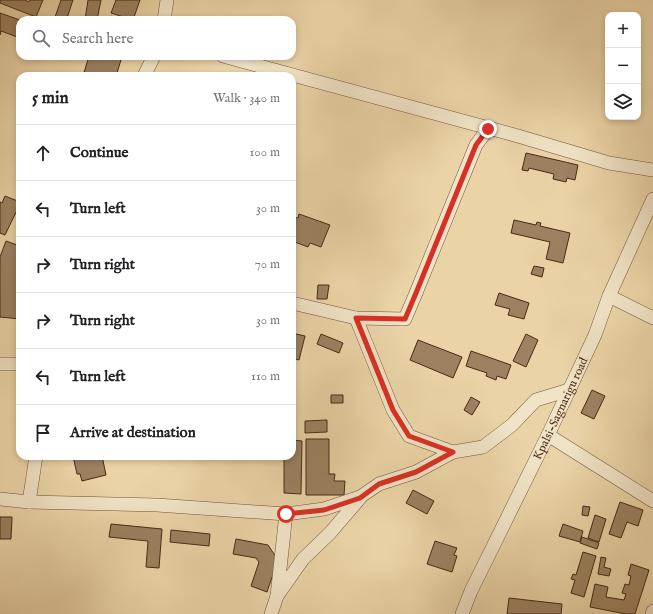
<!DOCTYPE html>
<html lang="en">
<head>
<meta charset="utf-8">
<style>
	:root { --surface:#fff; --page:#f6f6f6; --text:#202124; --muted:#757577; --line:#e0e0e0 }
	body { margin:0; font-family:"IM FELL English",serif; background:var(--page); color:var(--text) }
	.controls { position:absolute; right:12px; top:12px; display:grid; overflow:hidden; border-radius:8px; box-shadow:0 2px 6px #0003 }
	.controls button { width:36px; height:36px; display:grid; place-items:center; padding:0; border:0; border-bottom:1px solid var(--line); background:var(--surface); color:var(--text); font:20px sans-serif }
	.stop { position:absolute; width:12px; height:12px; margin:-9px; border:3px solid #d93025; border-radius:50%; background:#fff }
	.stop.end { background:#d93025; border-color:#fff; box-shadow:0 1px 4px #0008 }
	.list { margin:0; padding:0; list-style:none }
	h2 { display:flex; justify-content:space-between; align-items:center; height:52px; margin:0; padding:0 16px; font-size:17px }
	h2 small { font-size:13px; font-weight:400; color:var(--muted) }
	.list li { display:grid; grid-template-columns:26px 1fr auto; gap:12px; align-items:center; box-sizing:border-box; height:56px; padding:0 16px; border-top:1px solid var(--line) }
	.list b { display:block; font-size:15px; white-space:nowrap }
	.list em { font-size:13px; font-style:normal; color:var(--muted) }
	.icon { flex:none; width:22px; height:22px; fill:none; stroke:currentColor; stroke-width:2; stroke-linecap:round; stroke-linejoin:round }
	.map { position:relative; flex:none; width:653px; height:614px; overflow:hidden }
	.search { position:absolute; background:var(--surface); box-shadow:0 2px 6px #0003; left:16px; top:16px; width:280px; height:44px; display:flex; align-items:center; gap:10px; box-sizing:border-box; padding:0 14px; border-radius:12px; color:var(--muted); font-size:15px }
	.panel { position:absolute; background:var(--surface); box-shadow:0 2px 6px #0003; left:16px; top:72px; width:280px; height:388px; border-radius:12px }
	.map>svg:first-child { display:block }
	.building { fill:#9c8261; stroke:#472a15 }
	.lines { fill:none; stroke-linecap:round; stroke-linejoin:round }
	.minor-casing { stroke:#70543a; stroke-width:14 }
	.minor { stroke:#f1e3c6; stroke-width:13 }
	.route { stroke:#d93025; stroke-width:5 }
	.labels { text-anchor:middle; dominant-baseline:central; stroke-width:3; stroke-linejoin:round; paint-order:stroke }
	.street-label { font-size:12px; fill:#472a15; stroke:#f1e3c6 }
</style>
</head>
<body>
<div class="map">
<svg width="653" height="614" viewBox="0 0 653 614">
	<rect width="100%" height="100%" fill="#ead4a7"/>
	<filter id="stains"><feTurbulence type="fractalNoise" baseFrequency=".005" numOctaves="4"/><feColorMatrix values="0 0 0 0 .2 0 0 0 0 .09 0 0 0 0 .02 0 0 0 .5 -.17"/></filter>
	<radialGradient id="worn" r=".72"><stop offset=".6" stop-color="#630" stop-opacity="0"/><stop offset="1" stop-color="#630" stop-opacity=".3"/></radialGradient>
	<path class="building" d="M 0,0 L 25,0 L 29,2 L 30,0 L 43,0 L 36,17 L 0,3 Z
		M 61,0 L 73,0 L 67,18 L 74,20 L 54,20 Z
		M 88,0 L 101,0 L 97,20 L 85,20 Z
		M 116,0 L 140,0 L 133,20 L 111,13 Z
		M 0,13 L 20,20 L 20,38 L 1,31 L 0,35 Z
		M 111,16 L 123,20 L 110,20 Z
		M 89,56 L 108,56 L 121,60 L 116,76 L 83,76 Z
		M 526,153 L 578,165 L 575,180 L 567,178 L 566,182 L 553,179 L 554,174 L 529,168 L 528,171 L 522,170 Z
		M 5,196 L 20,202 L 20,204 L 5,235 L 0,233 L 0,202 L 2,203 Z
		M 299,214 L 330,225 L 321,247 L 310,243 L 308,247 L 292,241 L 293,234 L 292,234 L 292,217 L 298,218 Z
		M 514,220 L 536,225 L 537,222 L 541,223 L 540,226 L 570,233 L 563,263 L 546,259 L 550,242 L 511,233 Z
		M 6,241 L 20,246 L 20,319 L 0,317 L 0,257 Z
		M 534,266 L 544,268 L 542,277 L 531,274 Z
		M 318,285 L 329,285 L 327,299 L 317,299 Z
		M 499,293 L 529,303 L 524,319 L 508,315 L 510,309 L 495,305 Z
		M 292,333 L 305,336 L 299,360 L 292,358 Z
		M 321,334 L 343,343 L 339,353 L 317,344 Z
		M 526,334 L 538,340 L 526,367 L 513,361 Z
		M 418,340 L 462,357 L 453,378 L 410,360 Z
		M 471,351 L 511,365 L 506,379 L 497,376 L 496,380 L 486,376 L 487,373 L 466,366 Z
		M 592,390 L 605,396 L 594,419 L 581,413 Z
		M 331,395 L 343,395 L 343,403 L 331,403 Z
		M 471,397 L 480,402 L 472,415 L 464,410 Z
		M 327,420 L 327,432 L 305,433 L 305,421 Z
		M 306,439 L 329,439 L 329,474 L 335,474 L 334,481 L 345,481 L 344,495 L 306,495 Z
		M 292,440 L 302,441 L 301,494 L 284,493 L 284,456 L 292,456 Z
		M 73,456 L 102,456 L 106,475 L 82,481 L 80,474 L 77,474 Z
		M 413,490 L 434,501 L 427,514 L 406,503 Z
		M 620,502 L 643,510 L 638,526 L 627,522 L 621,538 L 609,534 Z
		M 583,506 L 590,507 L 588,516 L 582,515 Z
		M 595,515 L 606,519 L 599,542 L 588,538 Z
		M 0,517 L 12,517 L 11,539 L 0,539 Z
		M 111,524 L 162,529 L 159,568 L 146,567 L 148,541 L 109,537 Z
		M 563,524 L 583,531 L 580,542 L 559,536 Z
		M 171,530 L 210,534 L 209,546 L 170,542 Z
		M 582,537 L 599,543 L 597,549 L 580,543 Z
		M 236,539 L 268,545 L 278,560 L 267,592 L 251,586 L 259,562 L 256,558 L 233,554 Z
		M 435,541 L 457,548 L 454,555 L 457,556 L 452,572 L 427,564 Z
		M 583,552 L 596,556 L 584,597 L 571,593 L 575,580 L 571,579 L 573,574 L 576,575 Z
		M 601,557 L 606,558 L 604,567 L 611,569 L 609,576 L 598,574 Z
		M 631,564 L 649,570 L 635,614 L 626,614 L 590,607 L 595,584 L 608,587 L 606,597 L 624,600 L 626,594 L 622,593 L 625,584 L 629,585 L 631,576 L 628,575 Z
		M 509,598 L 562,604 L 561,614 L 507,614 Z"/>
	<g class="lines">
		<defs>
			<g id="minor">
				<path d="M 164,20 L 167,0"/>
				<path d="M 223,56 L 518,136 L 609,163 L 653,170"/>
				<path d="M 144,76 L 154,56"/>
				<path d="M 609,296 L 653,318"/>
				<path d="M 292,303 L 356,318 L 405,319 L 416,293 L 476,145 L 488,129"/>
				<path d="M 356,318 L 393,410 L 409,436 L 453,452"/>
				<path d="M 0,364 L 20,364"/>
				<path d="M 548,435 L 653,501"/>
				<path d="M 0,499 L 29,502 L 157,505 L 286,514 L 324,509 L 360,497 L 379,484 L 416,472 L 453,452 L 483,447 L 512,425 L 536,400 L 569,390"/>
				<path d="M 29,502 L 36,456"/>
				<path d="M 277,596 L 303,559 L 330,533 L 360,498"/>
				<path d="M 271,614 L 277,596 L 286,514"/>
				<path id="s1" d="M 462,614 L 471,591 L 548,435 L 595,335 L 609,296 L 653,199"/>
				<path d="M 652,614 L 653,611"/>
			</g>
		</defs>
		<use href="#minor" class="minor-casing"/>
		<use href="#minor" class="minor"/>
	</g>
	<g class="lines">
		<path class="route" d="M 286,514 L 324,510 L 360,498 L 379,484 L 416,472 L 453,452 L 409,436 L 393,410 L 356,318 L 405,319 L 416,293 L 476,145 L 488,129"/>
	</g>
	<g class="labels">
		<g class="street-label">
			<text stroke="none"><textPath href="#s1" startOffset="228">Kpalsi-Sagnarigu road</textPath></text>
		</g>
	</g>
	<rect width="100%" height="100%" filter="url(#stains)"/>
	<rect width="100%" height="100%" fill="url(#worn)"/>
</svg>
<div class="controls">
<button>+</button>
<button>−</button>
<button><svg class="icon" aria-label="layers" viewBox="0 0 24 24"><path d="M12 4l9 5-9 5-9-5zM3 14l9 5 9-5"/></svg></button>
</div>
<div class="stop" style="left:286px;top:514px"></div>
<div class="stop end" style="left:488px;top:129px"></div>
<div class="search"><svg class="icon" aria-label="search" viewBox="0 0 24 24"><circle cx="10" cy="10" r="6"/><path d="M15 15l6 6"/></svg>Search here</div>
<section class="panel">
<h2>5 min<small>Walk · 340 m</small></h2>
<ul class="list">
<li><svg class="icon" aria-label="ahead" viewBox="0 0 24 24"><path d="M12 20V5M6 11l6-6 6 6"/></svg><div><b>Continue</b></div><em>100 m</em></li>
<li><svg class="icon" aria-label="left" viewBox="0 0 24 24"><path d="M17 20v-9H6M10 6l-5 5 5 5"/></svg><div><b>Turn left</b></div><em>30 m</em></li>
<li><svg class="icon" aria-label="right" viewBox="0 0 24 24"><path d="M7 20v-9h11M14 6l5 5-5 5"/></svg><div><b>Turn right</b></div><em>70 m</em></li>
<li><svg class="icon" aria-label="right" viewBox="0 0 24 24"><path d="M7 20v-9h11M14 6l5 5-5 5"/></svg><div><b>Turn right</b></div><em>30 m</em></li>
<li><svg class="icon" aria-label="left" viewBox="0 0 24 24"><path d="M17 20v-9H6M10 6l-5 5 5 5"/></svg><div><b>Turn left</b></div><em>110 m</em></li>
<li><svg class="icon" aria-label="arrive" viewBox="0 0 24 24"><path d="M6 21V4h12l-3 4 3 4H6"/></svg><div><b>Arrive at destination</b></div></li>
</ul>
</section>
</div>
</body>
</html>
